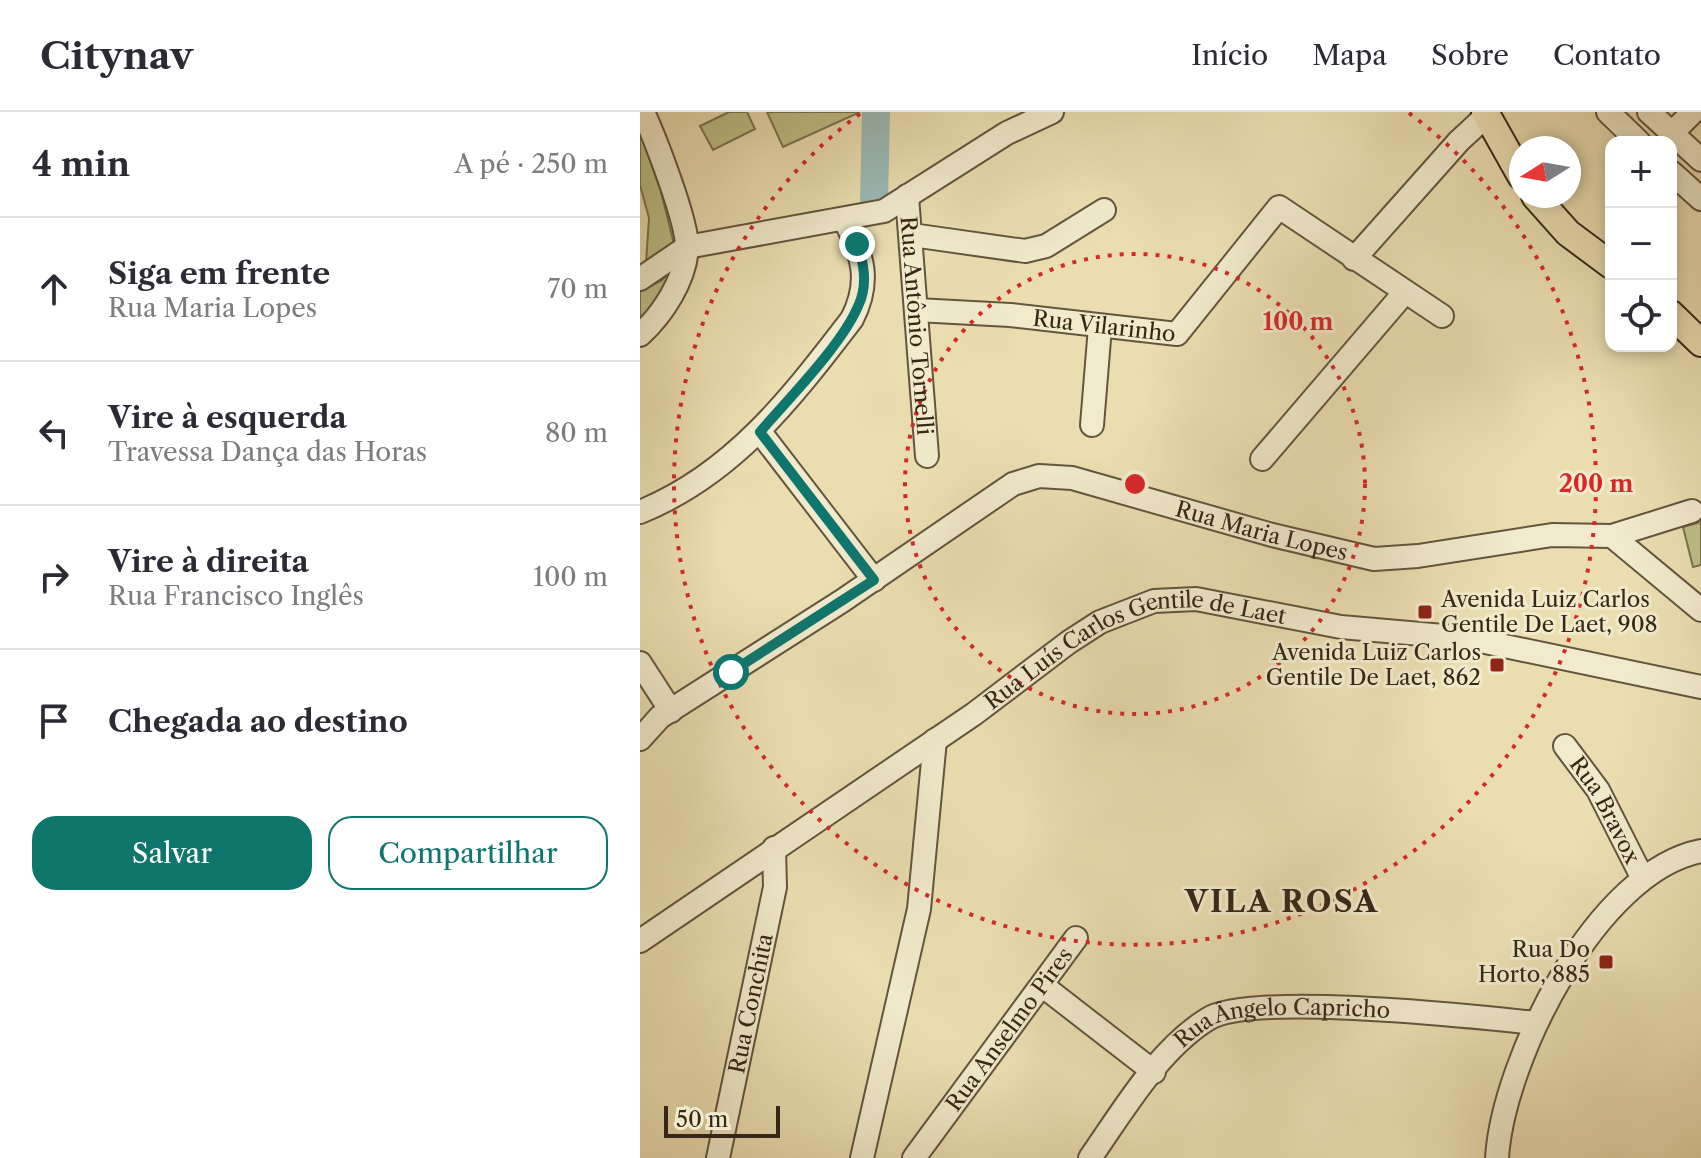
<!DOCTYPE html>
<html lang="pt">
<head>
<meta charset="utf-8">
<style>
	:root { --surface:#fff; --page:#f7f7f7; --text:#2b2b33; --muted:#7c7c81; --line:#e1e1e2; --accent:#0f766e }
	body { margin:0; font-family:"Libre Caslon Text",serif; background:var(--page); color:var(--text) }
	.controls { position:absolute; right:24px; top:24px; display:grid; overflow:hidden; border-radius:16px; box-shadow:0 4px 12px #0003 }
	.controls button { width:72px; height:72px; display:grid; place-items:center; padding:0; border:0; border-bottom:2px solid var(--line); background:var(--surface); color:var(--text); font:40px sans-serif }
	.compass { position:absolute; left:869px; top:24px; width:72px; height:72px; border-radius:50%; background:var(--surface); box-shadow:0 4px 12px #0003; rotate:259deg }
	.scale { position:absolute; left:24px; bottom:20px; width:116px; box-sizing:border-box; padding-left:8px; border:4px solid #362719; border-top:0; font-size:22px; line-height:28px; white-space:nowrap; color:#362719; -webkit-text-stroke:6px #f1eacc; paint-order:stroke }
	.stop { position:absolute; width:24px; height:24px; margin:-18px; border:6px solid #0f766e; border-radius:50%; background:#fff }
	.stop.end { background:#0f766e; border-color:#fff; box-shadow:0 2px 8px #0008 }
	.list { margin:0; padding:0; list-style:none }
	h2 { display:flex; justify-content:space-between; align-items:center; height:104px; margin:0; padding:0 32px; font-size:34px }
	h2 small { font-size:26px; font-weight:400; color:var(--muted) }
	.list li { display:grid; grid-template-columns:52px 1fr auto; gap:24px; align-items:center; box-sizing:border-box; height:144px; padding:0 32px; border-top:2px solid var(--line) }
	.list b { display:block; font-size:30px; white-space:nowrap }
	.list p { margin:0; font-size:26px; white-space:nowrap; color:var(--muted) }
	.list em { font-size:26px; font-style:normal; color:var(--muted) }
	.actions { display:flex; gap:16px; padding:24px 32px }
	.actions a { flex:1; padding:18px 0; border:2px solid var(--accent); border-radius:24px; text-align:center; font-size:28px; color:var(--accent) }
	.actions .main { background:var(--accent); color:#fff }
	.icon { flex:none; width:44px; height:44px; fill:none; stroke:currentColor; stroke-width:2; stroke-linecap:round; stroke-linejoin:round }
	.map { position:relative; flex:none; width:1061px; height:1046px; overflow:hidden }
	header { display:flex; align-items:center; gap:48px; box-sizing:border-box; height:112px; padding:0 40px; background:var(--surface); border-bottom:2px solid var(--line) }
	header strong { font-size:38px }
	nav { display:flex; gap:44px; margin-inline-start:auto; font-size:28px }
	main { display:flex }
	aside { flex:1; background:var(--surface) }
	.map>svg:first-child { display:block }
	.green { fill:#bebf87; stroke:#7a7350; stroke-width:2 }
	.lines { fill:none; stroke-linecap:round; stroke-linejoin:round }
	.river { stroke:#9bbab5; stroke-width:28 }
	.minor-casing { stroke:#63553f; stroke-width:26 }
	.major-casing { stroke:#362719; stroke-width:30 }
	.minor { stroke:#f1eacc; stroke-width:22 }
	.major { stroke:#eadeb1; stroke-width:26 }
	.route { stroke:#0f766e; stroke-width:10 }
	.ring { fill:none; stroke:#d62828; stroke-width:4; stroke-dasharray:4 8 }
	.poi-dot { fill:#8f2418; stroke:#f1eacc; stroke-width:3 }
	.labels { text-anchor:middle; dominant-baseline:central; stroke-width:6; stroke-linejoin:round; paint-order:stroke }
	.street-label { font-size:22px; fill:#362719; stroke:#f1eacc }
	.poi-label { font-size:22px; fill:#362719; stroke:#f1eacc; text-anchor:end }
	.district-label { font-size:30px; font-weight:bold; letter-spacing:2px; fill:#362719; stroke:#f1eacc }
	.centre { fill:#d62828; stroke:#f1eacc; stroke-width:4 }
	.ring-label { font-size:24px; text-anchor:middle; font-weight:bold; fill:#d62828; stroke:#f1eacc; stroke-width:6; stroke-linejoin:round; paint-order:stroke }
</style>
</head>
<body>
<header>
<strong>Citynav</strong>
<nav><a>Início</a><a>Mapa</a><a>Sobre</a><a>Contato</a></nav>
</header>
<main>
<aside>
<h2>4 min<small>A pé · 250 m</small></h2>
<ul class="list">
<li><svg class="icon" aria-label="ahead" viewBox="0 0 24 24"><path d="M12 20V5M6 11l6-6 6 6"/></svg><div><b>Siga em frente</b><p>Rua Maria Lopes</p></div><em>70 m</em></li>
<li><svg class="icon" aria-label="left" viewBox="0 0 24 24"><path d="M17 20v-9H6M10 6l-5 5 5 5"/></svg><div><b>Vire à esquerda</b><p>Travessa Dança das Horas</p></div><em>80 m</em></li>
<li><svg class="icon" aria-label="right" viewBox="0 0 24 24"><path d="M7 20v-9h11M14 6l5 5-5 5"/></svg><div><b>Vire à direita</b><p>Rua Francisco Inglês</p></div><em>100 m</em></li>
<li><svg class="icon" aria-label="arrive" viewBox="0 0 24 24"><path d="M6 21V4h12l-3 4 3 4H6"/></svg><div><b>Chegada ao destino</b></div></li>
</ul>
<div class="actions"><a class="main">Salvar</a><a>Compartilhar</a></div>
</aside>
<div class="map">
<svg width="1061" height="1046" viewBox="0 0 1061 1046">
	<rect width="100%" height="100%" fill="#eadeb1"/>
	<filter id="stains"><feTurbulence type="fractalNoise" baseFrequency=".0025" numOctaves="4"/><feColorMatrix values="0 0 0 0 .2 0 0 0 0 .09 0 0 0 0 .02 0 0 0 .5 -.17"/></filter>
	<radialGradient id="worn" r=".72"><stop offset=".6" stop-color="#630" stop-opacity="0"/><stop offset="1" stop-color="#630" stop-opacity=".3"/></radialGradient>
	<path class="green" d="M 89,0 L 107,0 L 115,17 L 73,38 L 60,14 Z
		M 127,0 L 220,0 L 143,35 Z
		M 0,19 L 21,80 L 34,132 L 6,151 L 9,106 L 0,73 Z
		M 31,159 L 21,182 L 0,211 L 0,179 L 21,169 Z
		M 1061,410 L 1061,453 L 1053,455 L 1043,415 Z"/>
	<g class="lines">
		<path class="river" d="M 234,89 L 236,0"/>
		<defs>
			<g id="minor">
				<path d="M 968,0 L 999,30"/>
				<path d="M 1009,0 L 1061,48"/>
				<path d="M 1032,21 L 1053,0"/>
				<path d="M 1031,60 L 1061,87"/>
				<path id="s1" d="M 267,84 L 287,344"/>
				<path d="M 272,123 L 385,139 L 406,134 L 464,98"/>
				<path d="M 714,147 L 819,29 L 846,4"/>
				<path d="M 0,167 L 47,135 L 244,99 L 367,21 L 412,0"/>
				<path id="s2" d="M 277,198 L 370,203 L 537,222 L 639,95 L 802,204"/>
				<path d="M 0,223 C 23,202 45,168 47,136 C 48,111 15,26 3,0"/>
				<path d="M 452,313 L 460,215"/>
				<path d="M 120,320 L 234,468"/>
				<path d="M 622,347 L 765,180"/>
				<path d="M 0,400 C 94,362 152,285 212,207 C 231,170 223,143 205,109"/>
				<path d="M 972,424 L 1052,399"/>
				<path d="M 0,551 L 31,599"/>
				<path id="s3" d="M 0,627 L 20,605 L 202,489 L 373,372 L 399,364 L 432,366 L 632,423 L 734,447 L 778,444 L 912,423 L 972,424 L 1061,498"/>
				<path id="s4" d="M 925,634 L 958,678 L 1002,765"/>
				<path id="s5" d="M 0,829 L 334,602 L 429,530 L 460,510 L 514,489 L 556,487 L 701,515 L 826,526 L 1061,575"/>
				<path d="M 403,874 L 514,960"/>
				<path id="s6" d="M 78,1046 L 135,775 L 134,736"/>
				<path d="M 222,1046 L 279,797 L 295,628"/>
				<path id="s7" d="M 274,1046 L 436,826"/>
				<path id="s8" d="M 450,1046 C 483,999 518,938 568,907 C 611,880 837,905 896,911"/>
				<path d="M 857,1046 C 863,948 957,759 1061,739"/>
			</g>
			<path id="major" d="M 845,0 L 881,64
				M 895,84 L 928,121 L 971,153
				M 1031,202 L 1061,231"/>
		</defs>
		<use href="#minor" class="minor-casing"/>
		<use href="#major" class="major-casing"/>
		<use href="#minor" class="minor"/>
		<use href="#major" class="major"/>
	</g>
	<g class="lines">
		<path class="route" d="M 91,560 L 234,468 L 120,320 C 149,286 203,232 219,192 C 228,172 224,151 217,132"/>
	</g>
	<g class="ring">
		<circle cx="495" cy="372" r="230"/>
		<path d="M769 1A461 461 0 1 1 221 1"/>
	</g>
	<g class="poi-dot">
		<rect x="777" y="492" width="16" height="16" rx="4"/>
		<rect x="849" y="545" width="16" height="16" rx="4"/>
		<rect x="958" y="842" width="16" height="16" rx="4"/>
	</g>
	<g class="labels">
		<g class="street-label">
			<text stroke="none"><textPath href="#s2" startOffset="188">Rua Vilarinho</textPath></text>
			<text stroke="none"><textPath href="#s1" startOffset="130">Rua Antônio Tornelli</textPath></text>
			<text stroke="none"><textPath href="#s3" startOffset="710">Rua Maria Lopes</textPath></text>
			<text stroke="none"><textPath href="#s5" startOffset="586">Rua Luís Carlos Gentile de Laet</textPath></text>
			<text stroke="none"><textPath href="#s4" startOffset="76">Rua Bravox</textPath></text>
			<text stroke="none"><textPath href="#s6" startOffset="158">Rua Conchita</textPath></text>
			<text stroke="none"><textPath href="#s7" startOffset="160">Rua Anselmo Pires</textPath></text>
			<text stroke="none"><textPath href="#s8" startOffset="256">Rua Ângelo Capricho</textPath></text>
		</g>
		<g class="poi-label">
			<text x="801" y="487" text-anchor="start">Avenida Luiz Carlos<tspan x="801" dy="25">Gentile De Laet, 908</tspan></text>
			<text x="841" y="540">Avenida Luiz Carlos<tspan x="841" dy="25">Gentile De Laet, 862</tspan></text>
			<text x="950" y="837">Rua Do<tspan x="950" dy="25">Horto, 885</tspan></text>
		</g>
		<g class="district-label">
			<text x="642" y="789">VILA ROSA</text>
		</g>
	</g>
	<circle cx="495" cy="372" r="12" class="centre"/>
	<g class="ring-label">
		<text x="658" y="218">100 m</text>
		<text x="956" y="380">200 m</text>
	</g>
	<rect width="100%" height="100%" filter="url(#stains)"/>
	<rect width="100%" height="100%" fill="url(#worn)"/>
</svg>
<div class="controls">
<button>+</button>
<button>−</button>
<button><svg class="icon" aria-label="locate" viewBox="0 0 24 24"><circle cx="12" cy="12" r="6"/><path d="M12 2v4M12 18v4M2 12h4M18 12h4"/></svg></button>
</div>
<svg class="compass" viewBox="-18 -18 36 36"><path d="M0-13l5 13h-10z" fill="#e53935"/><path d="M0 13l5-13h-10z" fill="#7c7c81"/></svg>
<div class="scale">50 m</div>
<div class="stop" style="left:91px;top:560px"></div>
<div class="stop end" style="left:217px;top:132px"></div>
</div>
</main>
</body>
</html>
